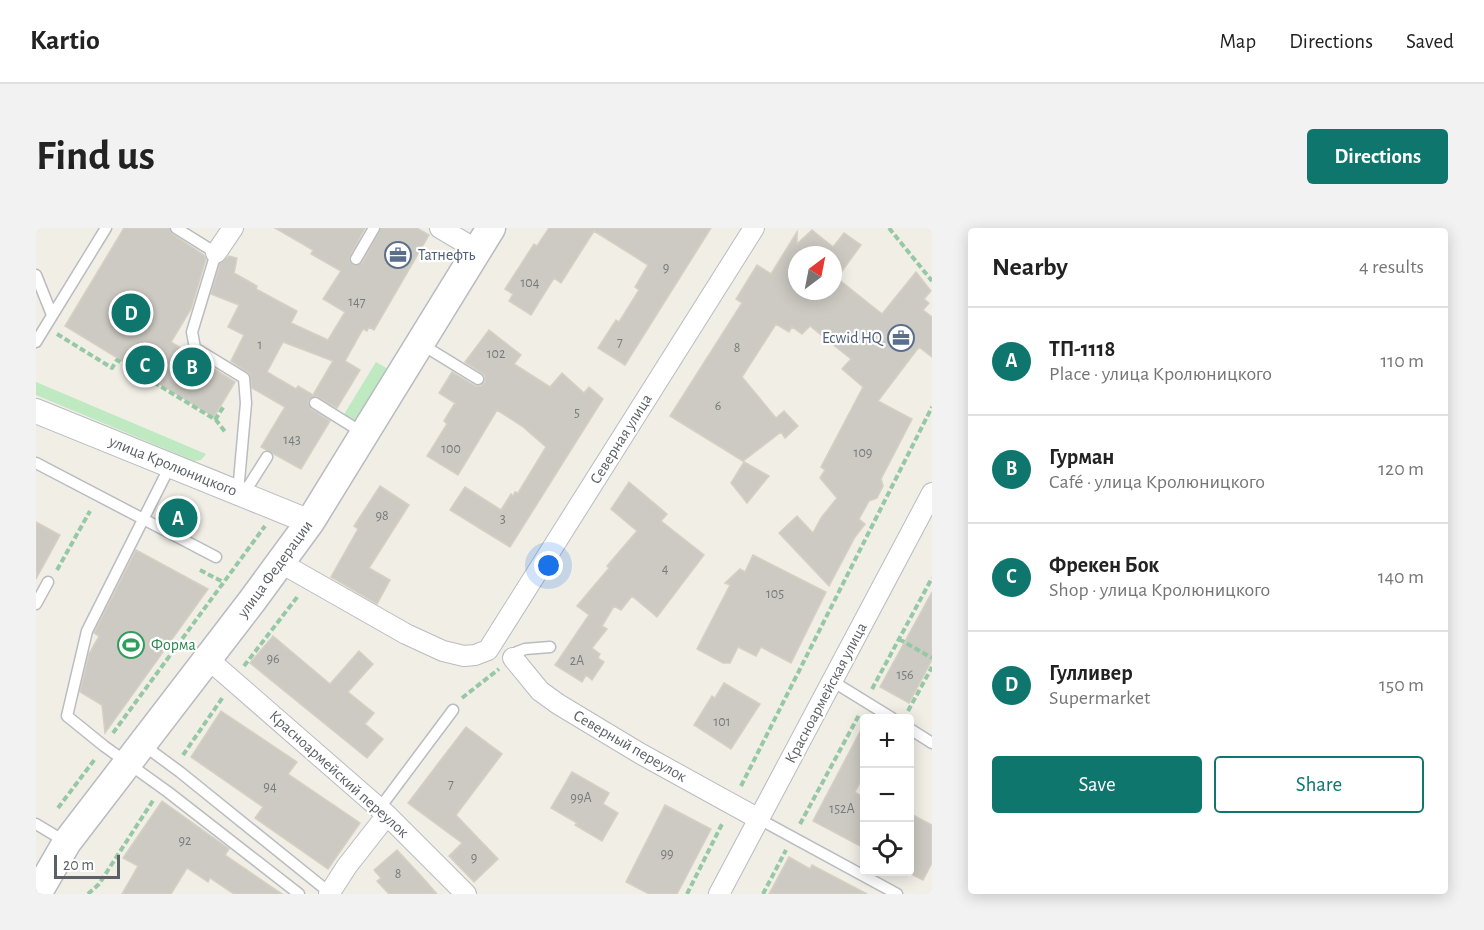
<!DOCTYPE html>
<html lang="en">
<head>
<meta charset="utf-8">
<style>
	:root { --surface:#fff; --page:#f2f2f2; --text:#222; --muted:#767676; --line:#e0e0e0; --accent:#0f766e }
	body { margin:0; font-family:"Alegreya Sans",sans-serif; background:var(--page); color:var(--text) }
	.controls { position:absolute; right:18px; bottom:18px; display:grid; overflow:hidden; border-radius:6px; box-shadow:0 3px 15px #0003 }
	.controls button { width:54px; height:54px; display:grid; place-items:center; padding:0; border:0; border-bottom:2px solid var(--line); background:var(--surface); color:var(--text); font:30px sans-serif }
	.compass { position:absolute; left:752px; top:18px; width:54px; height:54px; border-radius:50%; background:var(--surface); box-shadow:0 3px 15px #0003; rotate:32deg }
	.scale { position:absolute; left:18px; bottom:15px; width:66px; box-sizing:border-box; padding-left:6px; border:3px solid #5c6166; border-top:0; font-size:16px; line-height:21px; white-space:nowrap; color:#5c6166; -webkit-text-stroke:4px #fff; paint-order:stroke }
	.you { position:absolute; left:513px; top:338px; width:21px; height:21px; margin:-15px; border:4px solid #fff; border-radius:50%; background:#1a73e8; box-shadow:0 0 0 9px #1a73e833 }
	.badge { display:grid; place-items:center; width:39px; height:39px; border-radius:50%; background:var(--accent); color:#fff; font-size:20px; font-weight:700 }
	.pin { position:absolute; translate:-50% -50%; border:3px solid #fff; box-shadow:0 2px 6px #0006 }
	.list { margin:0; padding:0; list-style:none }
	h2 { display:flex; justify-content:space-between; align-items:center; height:78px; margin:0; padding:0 24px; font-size:26px }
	h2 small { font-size:20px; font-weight:400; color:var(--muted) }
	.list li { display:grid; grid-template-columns:39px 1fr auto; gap:18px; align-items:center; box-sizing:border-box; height:108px; padding:0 24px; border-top:2px solid var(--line) }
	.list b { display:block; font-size:22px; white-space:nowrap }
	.list p { margin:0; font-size:20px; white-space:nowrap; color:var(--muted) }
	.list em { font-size:20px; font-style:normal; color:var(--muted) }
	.actions { display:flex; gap:12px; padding:18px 24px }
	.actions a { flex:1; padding:14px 0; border:2px solid var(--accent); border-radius:6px; text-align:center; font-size:21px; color:var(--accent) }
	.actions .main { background:var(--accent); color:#fff }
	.icon { flex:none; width:33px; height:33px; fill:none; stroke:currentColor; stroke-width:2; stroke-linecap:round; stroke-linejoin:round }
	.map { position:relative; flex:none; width:896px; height:666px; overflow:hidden; border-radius:6px }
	header { display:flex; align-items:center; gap:36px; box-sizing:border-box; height:84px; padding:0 30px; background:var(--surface); border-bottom:2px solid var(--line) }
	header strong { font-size:28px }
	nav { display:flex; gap:33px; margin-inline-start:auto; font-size:21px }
	.intro { display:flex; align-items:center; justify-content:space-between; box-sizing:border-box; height:144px; padding:0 36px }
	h1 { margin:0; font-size:42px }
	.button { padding:15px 27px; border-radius:6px; background:var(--accent); color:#fff; font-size:21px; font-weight:700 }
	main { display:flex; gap:36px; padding:0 36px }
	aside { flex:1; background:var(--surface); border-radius:6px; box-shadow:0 3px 15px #0003 }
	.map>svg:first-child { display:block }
	.green { fill:#bfe9c0 }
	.building { fill:#cdcac3; stroke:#d5d0c2; stroke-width:1.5; fill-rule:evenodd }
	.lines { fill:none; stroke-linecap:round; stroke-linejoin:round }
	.service-casing { stroke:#b9bcc1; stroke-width:13 }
	.minor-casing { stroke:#b9bcc1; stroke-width:22 }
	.tertiary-casing { stroke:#b9bcc1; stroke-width:26 }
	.secondary-casing { stroke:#b8bbc2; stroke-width:31 }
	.path { stroke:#96c8a6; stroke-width:4; stroke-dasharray:6 3; stroke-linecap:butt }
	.service { stroke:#fff; stroke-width:10 }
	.minor { stroke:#fff; stroke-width:20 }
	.tertiary { stroke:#fff; stroke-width:24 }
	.secondary { stroke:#fff; stroke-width:28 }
	.labels { text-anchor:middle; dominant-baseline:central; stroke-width:4.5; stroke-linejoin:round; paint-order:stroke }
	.number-label { font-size:14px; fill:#787b7d }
	.service-label { font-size:16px; fill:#4e5e75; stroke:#fff; text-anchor:start }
	.street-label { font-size:16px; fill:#5c6166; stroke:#fff }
	.leisure-label { font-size:16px; fill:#27864d; stroke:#fff; text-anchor:start }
</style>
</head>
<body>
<header>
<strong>Kartio</strong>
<nav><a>Map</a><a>Directions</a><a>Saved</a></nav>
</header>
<div class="intro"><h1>Find us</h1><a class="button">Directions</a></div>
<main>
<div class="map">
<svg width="896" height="666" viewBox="0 0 896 666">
	<rect width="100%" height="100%" fill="#f0eee5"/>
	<path class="green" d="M 340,134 L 352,141 L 319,195 L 307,188 Z
		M 0,154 L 170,226 L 165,232 L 158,233 L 0,167 Z"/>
	<path class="building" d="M 88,0 L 133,0 L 136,6 L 168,27 L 170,31 L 155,81 L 135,114 L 199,154 L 178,189 L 29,98 Z
		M 239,0 L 329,0 L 313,30 L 314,35 L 319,38 L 326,35 L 345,0 L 381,0 L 393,7 L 338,102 L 333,99 L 331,103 L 327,101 L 309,133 L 324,142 L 301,180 L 280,168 L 272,172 L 272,175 L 275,181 L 294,193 L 265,241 L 225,219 L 249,179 L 216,160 L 214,146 L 195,133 L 208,107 L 192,99 L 203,77 L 175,66 L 184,36 L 193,28 L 201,30 L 198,45 L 221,58 L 220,61 L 261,83 L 255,95 L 292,112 L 309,84 L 287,71 L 305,43 L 275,26 L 277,22 ZM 247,114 L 297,133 L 277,167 L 262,158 L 260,161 L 231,144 Z
		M 513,0 L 675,0 L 589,137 L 562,120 L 580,92 L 583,94 L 603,62 L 599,59 L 612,37 L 558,3 L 525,55 L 518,50 L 495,87 L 473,73 L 477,66 L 469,61 L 498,16 L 501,18 Z
		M 776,2 L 797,19 L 808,5 L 825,17 L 801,50 L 846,86 L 880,44 L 895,63 L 888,71 L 893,75 L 887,82 L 896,89 L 896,129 L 883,119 L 842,173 L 876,191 L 845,251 L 847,258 L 841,270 L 833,273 L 823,291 L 829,296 L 819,309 L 793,358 L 743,305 L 761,288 L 777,305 L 785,290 L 801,270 L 784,250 L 789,242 L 785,239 L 827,159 L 806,141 L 815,131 L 774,98 L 766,106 L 756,99 L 753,104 L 740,96 L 706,149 L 740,190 L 748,183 L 762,198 L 749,210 L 745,204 L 707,233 L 634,188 L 706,75 L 700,71 L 721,37 L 735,46 L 761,4 L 761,16 ZM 761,27 L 797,27 L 797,63 L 761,63 Z
		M 453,102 L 485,127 L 478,136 L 514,159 L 526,145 L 548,165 L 553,159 L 567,171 L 474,319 L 414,282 L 429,259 L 465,282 L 475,266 L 477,268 L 479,264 L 482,265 L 510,219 L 486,198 L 461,182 L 422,247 L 391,228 L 411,196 L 408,193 L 419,175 L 403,165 L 416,144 L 439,158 L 445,158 L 449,154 L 449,148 L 446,145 L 429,134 Z
		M 708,234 L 733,248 L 711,275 L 695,255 Z
		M 593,254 L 631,286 L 625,293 L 668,327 L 621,389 L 596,368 L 585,382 L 578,378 L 566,398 L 571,401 L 556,420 L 564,426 L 562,430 L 568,434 L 556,452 L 550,447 L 546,454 L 519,437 L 553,387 L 541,378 L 573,340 L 571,338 L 601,303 L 575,281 Z
		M 344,258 L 373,277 L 333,340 L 354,352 L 341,376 L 295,349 L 322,301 L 318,298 Z
		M 0,294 L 24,307 L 0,351 Z
		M 100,322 L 172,361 L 69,505 L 66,477 L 44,464 L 53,426 L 63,408 L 58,405 Z
		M 717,327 L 790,364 L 755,435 L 725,419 L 720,428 L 702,419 L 694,435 L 687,435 L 661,421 L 694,357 L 689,355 L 704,341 L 709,344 Z
		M 896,364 L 896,432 L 873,475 L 844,459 Z
		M 237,408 L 294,456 L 323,423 L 337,436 L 312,464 L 338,485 L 329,496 L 347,511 L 331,530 L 214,435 Z
		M 688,455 L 724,476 L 695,521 L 658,497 L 676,468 L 679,470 Z
		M 185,483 L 261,534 L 252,546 L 324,595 L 292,641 L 219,590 L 227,579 L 155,529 Z
		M 828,496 L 828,547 L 819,564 L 828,570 L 828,620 L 777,593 Z
		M 430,499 L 466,526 L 420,587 L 462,631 L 438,654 L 413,628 L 426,615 L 372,575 Z
		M 536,544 L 573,565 L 567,576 L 582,585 L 566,613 L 539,597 L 541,595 L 515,580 Z
		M 126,573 L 193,621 L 189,627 L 246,666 L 198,666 L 174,650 L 172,654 L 151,640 L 135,666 L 86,666 L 102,638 L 87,630 Z
		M 629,577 L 675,601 L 641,666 L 613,666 L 590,654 Z
		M 873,585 L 896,597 L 896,635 L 887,652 L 873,645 Z
		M 361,622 L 387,650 L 401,666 L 353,666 L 341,653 L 345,650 L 338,642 Z
		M 753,629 L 774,641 L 776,637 L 831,666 L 733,666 Z"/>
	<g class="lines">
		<defs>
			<path id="service" d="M 140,0 L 180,25 L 156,104 L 159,120 L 208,150 L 210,175 L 202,264
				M 320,31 L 338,0
				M 0,47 L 16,87
				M 0,114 L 70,0
				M 385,116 L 442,151
				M 279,175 L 327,205
				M 0,235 L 180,329
				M 134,238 L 51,403 L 31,488 L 68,518 L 132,564 L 263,666
				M 207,267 L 231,229
				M 0,376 L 12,354
				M 477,430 L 481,424 L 489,421 L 514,419
				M 796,453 L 856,490
				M 874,501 L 896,515
				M 106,516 L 144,544 L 294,665
				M 343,581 L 417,482
				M 723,591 L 861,666
				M 0,596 L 30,614"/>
			<path id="minor" d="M 404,0 L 441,22
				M 180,25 L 197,0
				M 245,335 L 370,406 L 407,423 L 428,428 L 439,427 L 452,422 L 718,0
				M 477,430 L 504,463 L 522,476 L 605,526 L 723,591
				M 172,431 L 351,587 L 430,666
				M 293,666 L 311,638 L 351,587
				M 683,666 L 896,265"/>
			<path id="tertiary" d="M 0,183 L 274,294"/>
			<path id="secondary" d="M 1,666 L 31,614 L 216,373 L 274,294 L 455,0"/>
		</defs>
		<use href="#service" class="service-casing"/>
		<use href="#minor" class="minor-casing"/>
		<use href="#tertiary" class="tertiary-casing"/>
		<use href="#secondary" class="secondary-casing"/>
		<path class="path" d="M 853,0 L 896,53
			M 21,106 L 76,140 L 81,132 L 180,192 L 190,205
			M 179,192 L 188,178
			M 21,342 L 54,283
			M 164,342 L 187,354
			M 863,411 L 896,430
			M 208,438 L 262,368
			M 836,461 L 896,350
			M 426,470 L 463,441
			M 872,483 L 896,439
			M 77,505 L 229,298
			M 147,527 L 187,469
			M 705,558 L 896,179
			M 22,580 L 59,531
			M 764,596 L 823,487
			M 52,666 L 63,656 L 118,571
			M 651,666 L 687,594
			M 727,666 L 750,622"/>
		<use href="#service" class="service"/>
		<use href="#minor" class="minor"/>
		<use href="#tertiary" class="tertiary"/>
		<use href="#secondary" class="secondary"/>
	</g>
	<defs>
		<symbol id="office-ring" viewBox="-11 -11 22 22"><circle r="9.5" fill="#fff" stroke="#5c6f8a" stroke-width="1.5"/><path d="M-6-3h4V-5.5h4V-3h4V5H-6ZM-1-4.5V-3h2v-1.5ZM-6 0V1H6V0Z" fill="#5c6f8a"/></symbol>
		<symbol id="stadium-ring" viewBox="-11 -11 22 22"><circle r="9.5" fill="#fff" stroke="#2e9e5b" stroke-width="1.5"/><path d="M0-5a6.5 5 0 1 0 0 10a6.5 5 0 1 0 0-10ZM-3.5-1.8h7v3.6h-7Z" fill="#2e9e5b"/></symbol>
	</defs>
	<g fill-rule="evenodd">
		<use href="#office-ring" x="347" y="12" width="30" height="30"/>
		<use href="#office-ring" x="850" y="95" width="30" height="30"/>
		<use href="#stadium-ring" x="80" y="402" width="30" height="30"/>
	</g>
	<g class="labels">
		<g class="number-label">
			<text x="630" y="40">9</text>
			<text x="494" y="55">104</text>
			<text x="321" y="74">147</text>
			<text x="584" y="114">7</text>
			<text x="224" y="117">1</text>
			<text x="701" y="120">8</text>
			<text x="460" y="126">102</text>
			<text x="682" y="178">6</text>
			<text x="541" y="185">5</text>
			<text x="256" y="212">143</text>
			<text x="415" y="221">100</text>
			<text x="827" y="225">109</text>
			<text x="346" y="288">98</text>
			<text x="467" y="291">3</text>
			<text x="629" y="341">4</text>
			<text x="739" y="366">105</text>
			<text x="237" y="431">96</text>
			<text x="541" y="433">2А</text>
			<text x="869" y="447">156</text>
			<text x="686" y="494">101</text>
			<text x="415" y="556">7</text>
			<text x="234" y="559">94</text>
			<text x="545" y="570">99А</text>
			<text x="806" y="581">152А</text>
			<text x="149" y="613">92</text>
			<text x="631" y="626">99</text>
			<text x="438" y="630">9</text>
			<text x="362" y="646">8</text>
		</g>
		<g class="service-label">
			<text x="382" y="27">Татнефть</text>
			<text x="846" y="110" text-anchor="end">Ecwid HQ</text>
		</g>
		<g class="street-label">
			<text transform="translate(585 211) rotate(-58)">Северная улица</text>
			<text transform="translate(137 238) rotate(22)">улица Кролюницкого</text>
			<text transform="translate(239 341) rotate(-54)">улица Федерации</text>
			<text transform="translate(790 465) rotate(-62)">Красноармейская улица</text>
			<text transform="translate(594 518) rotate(30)">Северный переулок</text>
			<text transform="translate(303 546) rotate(42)">Красноармейский переулок</text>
		</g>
		<g class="leisure-label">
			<text x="115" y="417">Форма</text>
		</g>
	</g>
</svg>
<div class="controls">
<button>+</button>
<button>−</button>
<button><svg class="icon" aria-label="locate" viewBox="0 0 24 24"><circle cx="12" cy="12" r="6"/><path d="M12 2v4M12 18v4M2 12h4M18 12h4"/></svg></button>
</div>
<svg class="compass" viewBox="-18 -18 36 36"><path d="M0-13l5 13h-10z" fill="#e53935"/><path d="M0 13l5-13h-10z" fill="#767676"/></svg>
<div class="scale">20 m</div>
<div class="you"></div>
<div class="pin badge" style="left:142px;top:290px">A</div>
<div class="pin badge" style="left:156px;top:139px">B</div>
<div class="pin badge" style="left:109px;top:137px">C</div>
<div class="pin badge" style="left:95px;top:85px">D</div>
</div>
<aside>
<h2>Nearby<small>4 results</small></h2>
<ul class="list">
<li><span class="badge">A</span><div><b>ТП-1118</b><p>Place · улица Кролюницкого</p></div><em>110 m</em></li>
<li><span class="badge">B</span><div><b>Гурман</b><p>Café · улица Кролюницкого</p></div><em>120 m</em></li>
<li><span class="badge">C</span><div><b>Фрекен Бок</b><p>Shop · улица Кролюницкого</p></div><em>140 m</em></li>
<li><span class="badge">D</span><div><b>Гулливер</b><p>Supermarket</p></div><em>150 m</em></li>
</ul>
<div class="actions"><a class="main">Save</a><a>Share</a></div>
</aside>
</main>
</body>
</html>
